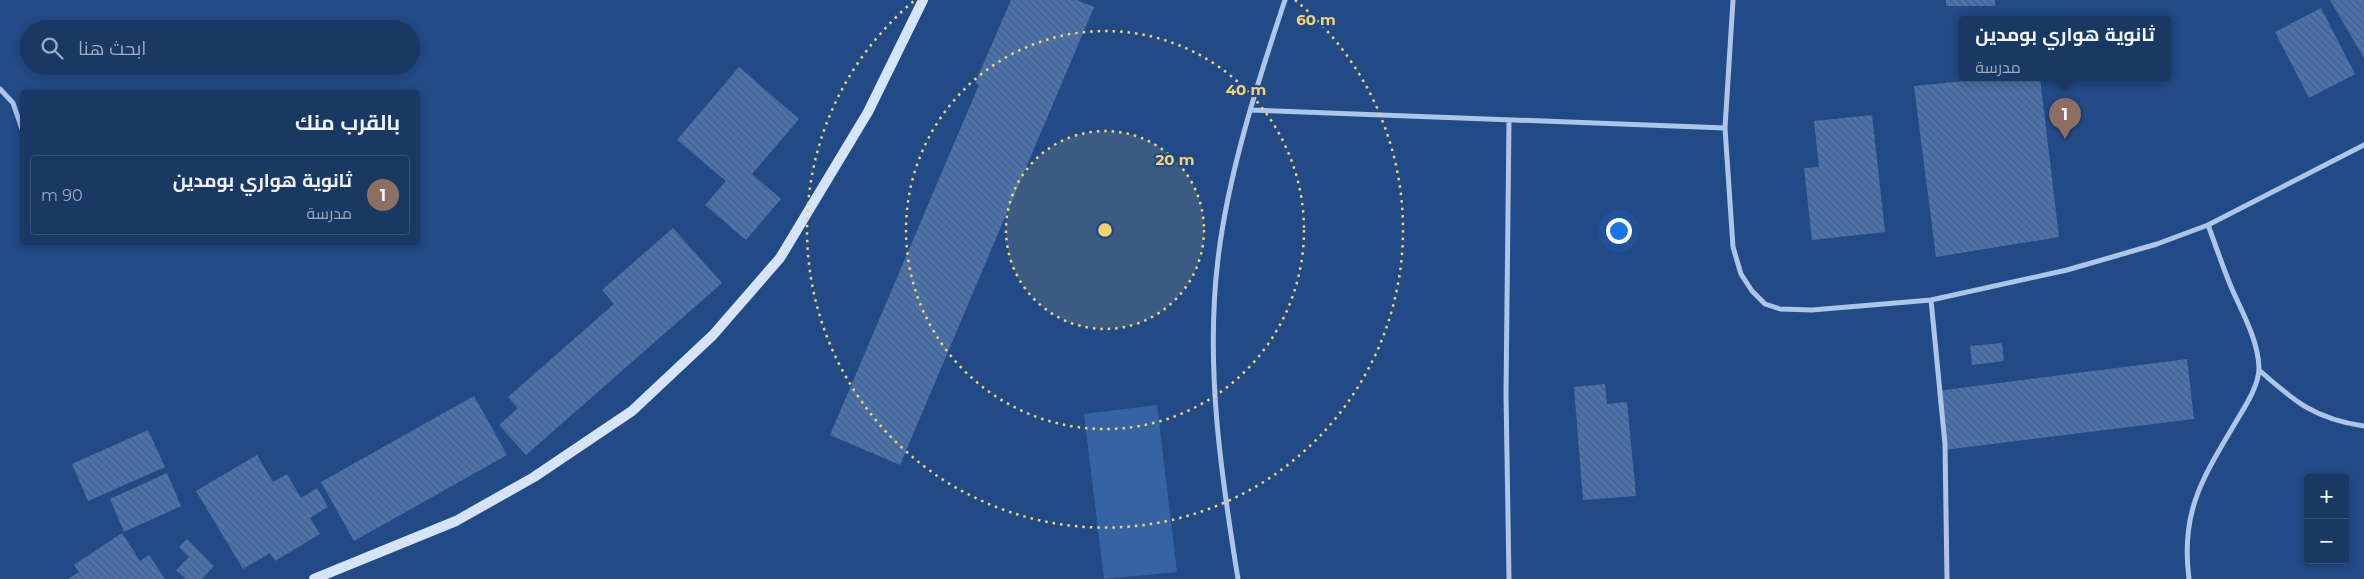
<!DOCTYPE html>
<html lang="ar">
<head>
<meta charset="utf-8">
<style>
	:root { --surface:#1a3864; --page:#27436d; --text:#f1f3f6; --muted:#9facbf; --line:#385278; --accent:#f5d46e }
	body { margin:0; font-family:Montserrat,Cairo,sans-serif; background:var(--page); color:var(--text); direction:rtl }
	.controls { position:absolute; right:15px; bottom:15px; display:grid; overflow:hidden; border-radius:5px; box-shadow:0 2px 8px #0003 }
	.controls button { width:45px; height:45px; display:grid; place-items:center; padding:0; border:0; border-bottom:1px solid var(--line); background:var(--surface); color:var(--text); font:25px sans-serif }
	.you { position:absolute; left:1618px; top:230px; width:18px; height:18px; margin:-12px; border:4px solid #fff; border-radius:50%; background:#1a73e8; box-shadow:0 0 0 8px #1a73e833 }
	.badge { display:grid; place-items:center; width:32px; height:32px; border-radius:50%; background:var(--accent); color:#fff; font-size:16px; font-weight:700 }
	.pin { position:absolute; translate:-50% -41px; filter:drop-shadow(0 1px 2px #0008) }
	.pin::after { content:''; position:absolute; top:26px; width:18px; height:15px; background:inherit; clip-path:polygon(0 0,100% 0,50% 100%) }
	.popup { position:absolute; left:1959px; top:16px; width:212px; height:65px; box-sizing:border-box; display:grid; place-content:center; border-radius:5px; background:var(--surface); filter:drop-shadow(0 1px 4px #0005); font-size:16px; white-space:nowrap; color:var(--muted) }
	.popup b { font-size:19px; color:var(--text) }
	.popup::after { content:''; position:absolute; left:50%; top:100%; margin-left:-10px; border:10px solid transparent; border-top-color:var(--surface) }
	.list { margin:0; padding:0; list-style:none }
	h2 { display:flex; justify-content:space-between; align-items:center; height:65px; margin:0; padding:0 20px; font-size:21px }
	h2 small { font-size:16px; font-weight:400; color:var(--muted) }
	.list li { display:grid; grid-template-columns:32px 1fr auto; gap:15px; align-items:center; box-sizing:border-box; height:80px; margin:0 10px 10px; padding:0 10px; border:1px solid var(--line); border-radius:5px }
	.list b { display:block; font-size:19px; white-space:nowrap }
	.list p { margin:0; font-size:16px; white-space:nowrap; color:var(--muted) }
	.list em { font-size:16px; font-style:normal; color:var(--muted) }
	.icon { flex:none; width:28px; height:28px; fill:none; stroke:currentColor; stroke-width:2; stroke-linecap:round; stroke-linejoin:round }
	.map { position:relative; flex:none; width:2364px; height:579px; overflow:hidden; direction:ltr }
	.search { position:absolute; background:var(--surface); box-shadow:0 2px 8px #0003; left:20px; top:20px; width:400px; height:55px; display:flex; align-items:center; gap:12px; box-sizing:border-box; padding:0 18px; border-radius:28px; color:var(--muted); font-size:19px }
	.panel { position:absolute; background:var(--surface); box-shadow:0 2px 8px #0003; left:20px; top:90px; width:400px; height:155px; border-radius:5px; direction:rtl }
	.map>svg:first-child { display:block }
	.pitch { fill:#3663a3 }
	.building { fill:url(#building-back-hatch) }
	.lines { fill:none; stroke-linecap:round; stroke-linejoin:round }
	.street { stroke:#acc5e9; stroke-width:5 }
	.secondary { stroke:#d7e3f7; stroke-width:10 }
	.ring { fill:none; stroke:#f5d46e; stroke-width:2.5; stroke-dasharray:2.5 5 }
	.centre { fill:#f5d46e; stroke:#224a86; stroke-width:2.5 }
	.ring-label { font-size:15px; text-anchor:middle; font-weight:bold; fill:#f5d46e; stroke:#224a86; stroke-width:4.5; stroke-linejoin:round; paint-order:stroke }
</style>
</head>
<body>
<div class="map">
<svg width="2364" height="579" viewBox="0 0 2364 579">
	<defs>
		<pattern id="building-back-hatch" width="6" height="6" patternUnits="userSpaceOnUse" patternTransform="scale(1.25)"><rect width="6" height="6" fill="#4b73ae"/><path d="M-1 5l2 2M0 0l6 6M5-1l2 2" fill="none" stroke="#4c5e78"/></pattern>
	</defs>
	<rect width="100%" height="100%" fill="#224a86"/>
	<path class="pitch" d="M 1157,405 L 1177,572 L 1104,579 L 1084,414 Z"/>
	<path class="building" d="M 1011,0 L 1077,0 L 1094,7 L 900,465 L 830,435 L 979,85 L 975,83 Z
		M 1946,0 L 1995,0 L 1995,6 L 1946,6 Z
		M 2330,0 L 2364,0 L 2364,58 Z
		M 2321,8 L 2355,74 L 2309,98 L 2275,32 Z
		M 739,67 L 799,119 L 752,174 L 781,199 L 746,240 L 705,205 L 726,181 L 677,140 Z
		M 1996,78 L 2040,78 L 2059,237 L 1936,257 L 1914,86 Z
		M 1872,115 L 1885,232 L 1812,240 L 1804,168 L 1819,167 L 1814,121 Z
		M 673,228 L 722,283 L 526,455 L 499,425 L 518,408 L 508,397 L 614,304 L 602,290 Z
		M 2002,343 L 2004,361 L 1972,365 L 1970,346 Z
		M 2187,359 L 2194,419 L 1944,450 L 1937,391 Z
		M 1605,384 L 1607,404 L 1627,402 L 1636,496 L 1583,500 L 1574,387 Z
		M 474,396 L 507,455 L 354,541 L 321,482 Z
		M 148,430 L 165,467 L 88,501 L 72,464 Z
		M 257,455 L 273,482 L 287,474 L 301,498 L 317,488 L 328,507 L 310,518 L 320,534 L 275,561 L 270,553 L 243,569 L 196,491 Z
		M 167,473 L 181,506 L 124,532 L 110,499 Z
		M 122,533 L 140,561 L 149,555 L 165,579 L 68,579 L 79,572 L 74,565 Z
		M 187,539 L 214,566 L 202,579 L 186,579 L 176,570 L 189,557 L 179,547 Z"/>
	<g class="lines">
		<path class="street" d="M 0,89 L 13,103 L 22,129
			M 1251,110 L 1725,128 L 1733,247 L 1741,274 L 1752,291 L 1765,304 L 1780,309 L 1812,310 L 1931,300 L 2067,270 L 2157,244 L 2208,225
			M 1725,128 L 1733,0
			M 1931,300 L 1945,444 L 1947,579
			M 2259,370 C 2295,402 2315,419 2364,426
			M 1238,579 C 1221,474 1205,366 1218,259 C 1228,174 1258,81 1285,0
			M 1509,579 L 1506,394 L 1509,120
			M 2189,579 C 2180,510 2204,476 2237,420 C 2246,405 2259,385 2259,368 C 2258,340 2243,314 2232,289 C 2223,268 2216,246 2208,225 L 2364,145"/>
		<path class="secondary" d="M 314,579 L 456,521 L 534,477 L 632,411 L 713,335 L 780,258 L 868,112 L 923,0"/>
	</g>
	<circle cx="1105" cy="230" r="99" fill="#f5d46e" fill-opacity=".12"/>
	<g class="ring">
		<circle cx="1105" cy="230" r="99"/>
		<circle cx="1105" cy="230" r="199"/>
		<path d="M1295 0A298 298 0 1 1 915 0"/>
	</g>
	<circle cx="1105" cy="230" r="8" class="centre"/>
	<g class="ring-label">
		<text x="1316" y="25">60 m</text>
		<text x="1246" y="95">40 m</text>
		<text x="1175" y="165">20 m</text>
	</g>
</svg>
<div class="controls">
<button>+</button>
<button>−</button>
</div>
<div class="you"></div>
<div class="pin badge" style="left:2065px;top:139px;background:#8d6e63">1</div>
<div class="popup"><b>ثانوية هواري بومدين</b>مدرسة</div>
<div class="search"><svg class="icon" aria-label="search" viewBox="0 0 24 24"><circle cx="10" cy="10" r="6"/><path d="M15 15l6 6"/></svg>ابحث هنا</div>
<section class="panel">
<h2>بالقرب منك<small></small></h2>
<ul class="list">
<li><span class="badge" style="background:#8d6e63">1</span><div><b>ثانوية هواري بومدين</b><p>مدرسة</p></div><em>90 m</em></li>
</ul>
</section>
</div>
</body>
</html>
